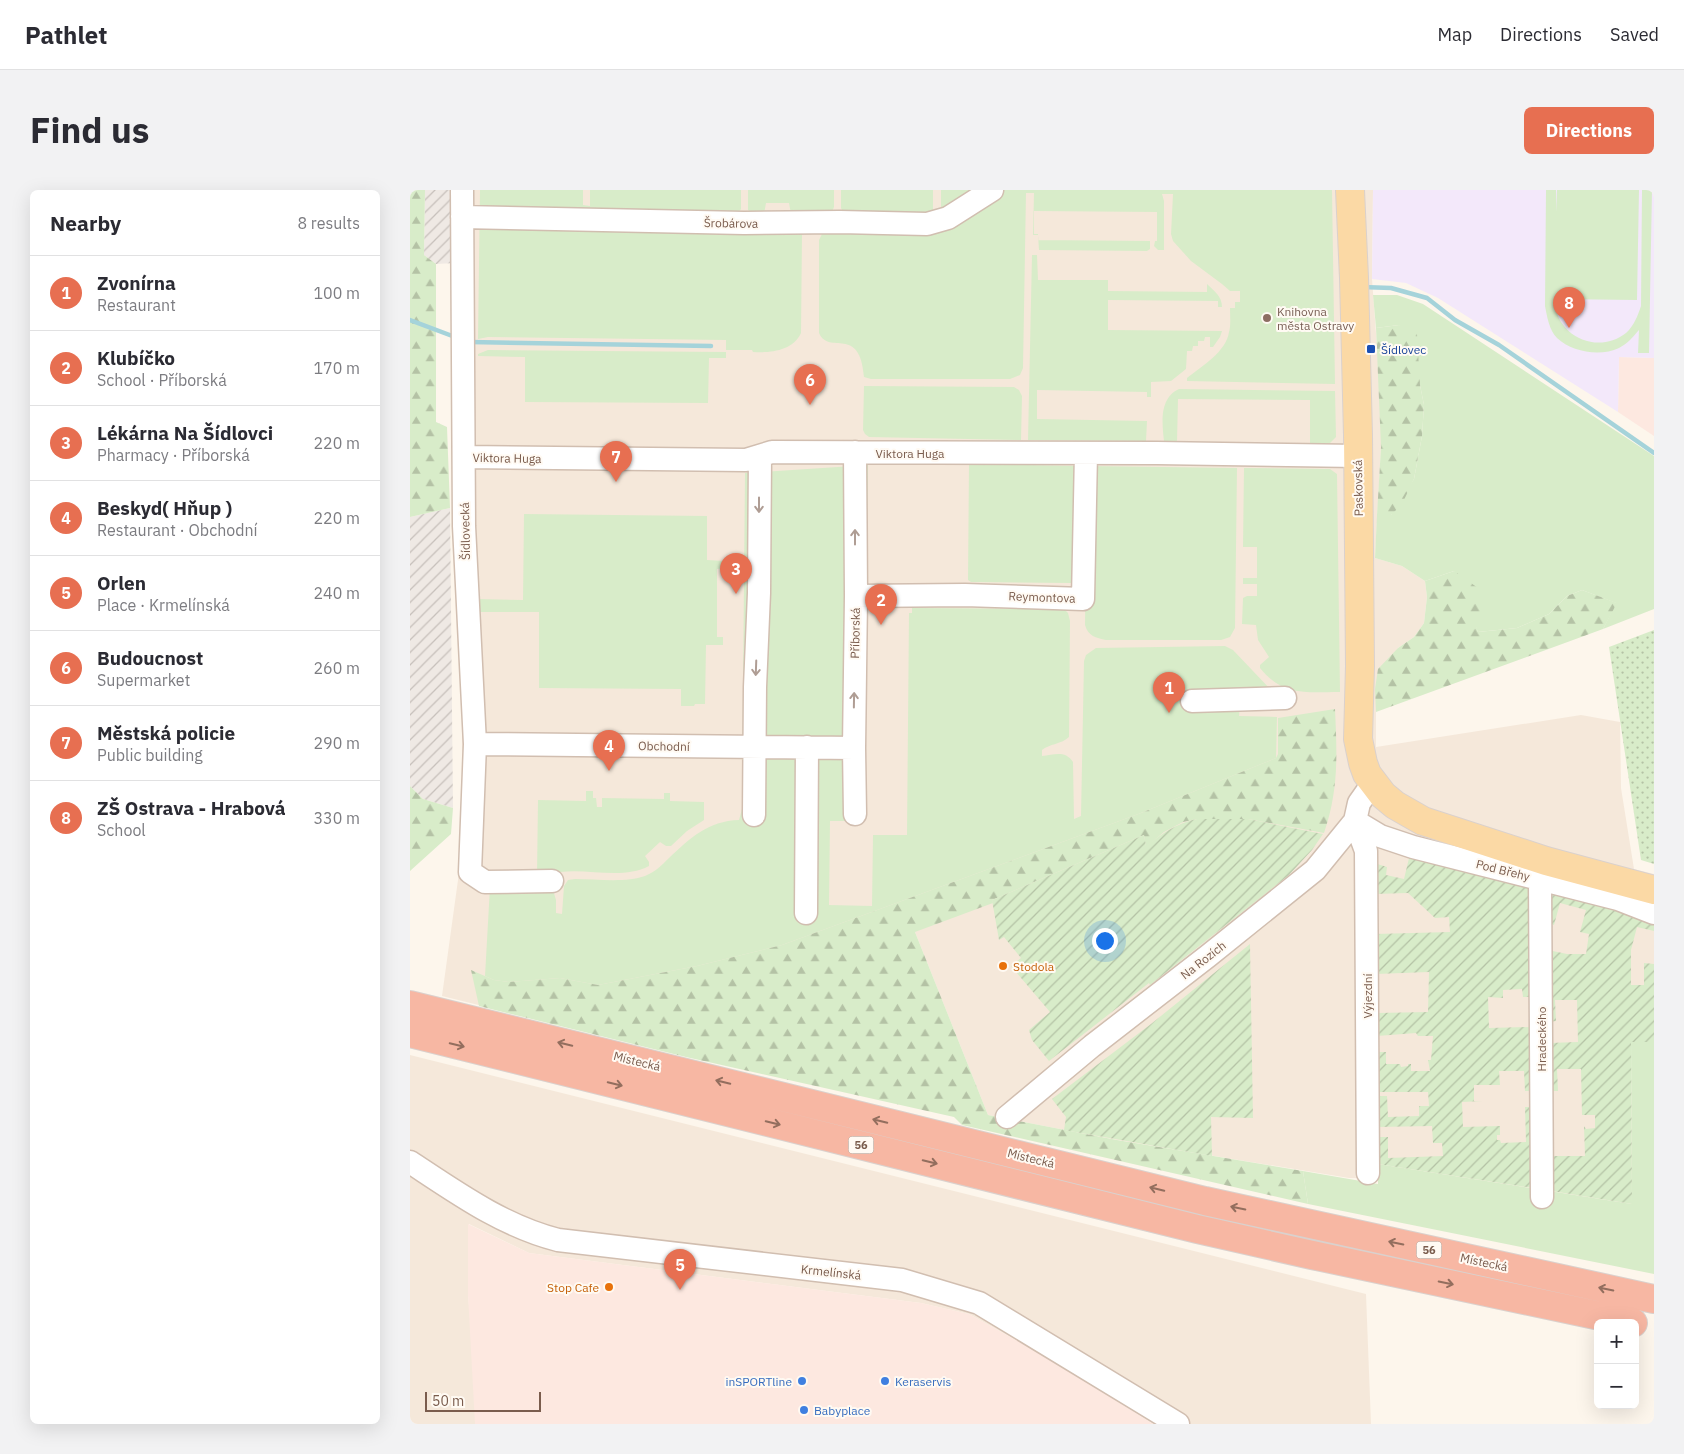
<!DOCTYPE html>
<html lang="en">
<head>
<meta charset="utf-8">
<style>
	:root { --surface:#fff; --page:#f2f2f3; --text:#2b2b33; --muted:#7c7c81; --line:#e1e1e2; --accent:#e76f51 }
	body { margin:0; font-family:"IBM Plex Sans",sans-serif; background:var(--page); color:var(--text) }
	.controls { position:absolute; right:15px; bottom:15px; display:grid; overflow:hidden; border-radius:8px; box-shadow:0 5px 20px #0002 }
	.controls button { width:45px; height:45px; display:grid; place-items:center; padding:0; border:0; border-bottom:1px solid var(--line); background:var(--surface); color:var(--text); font:25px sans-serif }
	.scale { position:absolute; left:15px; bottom:12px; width:116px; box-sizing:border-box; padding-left:5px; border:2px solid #7a5c4d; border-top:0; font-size:14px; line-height:18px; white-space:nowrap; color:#7a5c4d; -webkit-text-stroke:4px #fffaf3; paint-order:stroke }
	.you { position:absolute; left:694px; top:750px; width:18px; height:18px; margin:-12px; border:4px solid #fff; border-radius:50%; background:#1a73e8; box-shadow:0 0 0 8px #1a73e833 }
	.badge { display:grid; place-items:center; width:32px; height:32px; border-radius:50%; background:var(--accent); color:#fff; font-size:16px; font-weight:700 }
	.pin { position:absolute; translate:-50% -41px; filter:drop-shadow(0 1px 2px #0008) }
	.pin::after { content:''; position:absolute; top:26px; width:18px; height:15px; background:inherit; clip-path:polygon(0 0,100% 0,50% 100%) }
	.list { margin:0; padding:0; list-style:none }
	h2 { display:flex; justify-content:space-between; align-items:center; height:65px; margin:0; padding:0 20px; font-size:21px }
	h2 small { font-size:16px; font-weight:400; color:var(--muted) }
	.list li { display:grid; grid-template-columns:32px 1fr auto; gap:15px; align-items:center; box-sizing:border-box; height:75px; padding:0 20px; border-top:1px solid var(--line) }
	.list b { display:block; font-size:19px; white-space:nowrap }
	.list p { margin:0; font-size:16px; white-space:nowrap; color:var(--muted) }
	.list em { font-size:16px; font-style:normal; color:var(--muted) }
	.map { position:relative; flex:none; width:1244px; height:1234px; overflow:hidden; border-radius:8px }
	header { display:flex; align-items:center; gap:30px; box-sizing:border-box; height:70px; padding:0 25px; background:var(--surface); border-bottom:1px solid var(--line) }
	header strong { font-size:24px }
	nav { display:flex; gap:28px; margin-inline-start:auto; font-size:18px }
	.intro { display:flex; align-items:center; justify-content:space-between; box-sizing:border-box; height:120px; padding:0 30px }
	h1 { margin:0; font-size:35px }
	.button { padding:12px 22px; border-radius:8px; background:var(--accent); color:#fff; font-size:18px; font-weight:700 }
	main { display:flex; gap:30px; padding:0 30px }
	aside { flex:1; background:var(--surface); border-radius:8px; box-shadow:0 5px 20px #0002 }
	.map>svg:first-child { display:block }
	.residential { fill:#f5e8da }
	.commercial { fill:#fde8e0 }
	.industrial { fill:url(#industrial-furrows) }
	.education { fill:#f3e8fa }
	.grass { fill:#d8ecc9; fill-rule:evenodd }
	.forest { fill:url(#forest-firs) }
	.park { fill:url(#park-dots) }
	.garden { fill:url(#garden-furrows) }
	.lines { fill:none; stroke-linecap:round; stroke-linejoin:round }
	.stream { stroke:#a5d3da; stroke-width:4.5 }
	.minor-casing { stroke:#d1beb0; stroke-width:25 }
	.major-casing { stroke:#dad1cd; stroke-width:30 }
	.highway-casing { stroke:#dad1cd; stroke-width:30 }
	.minor { stroke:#fff; stroke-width:22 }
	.major { stroke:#fbd9a5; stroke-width:28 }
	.highway { stroke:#f7b7a3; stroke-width:28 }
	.oneway { stroke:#af9d94 }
	.oneway2 { stroke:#936e5e }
	.education-dot { fill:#8d6e63; stroke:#fffaf3; stroke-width:2 }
	.transit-dot { fill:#1a4fb4; stroke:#fffaf3; stroke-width:2 }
	.food-dot { fill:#e8710a; stroke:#fffaf3; stroke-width:2 }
	.shop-dot { fill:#3f7fe0; stroke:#fffaf3; stroke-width:2 }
	.labels { text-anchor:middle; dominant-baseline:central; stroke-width:4; stroke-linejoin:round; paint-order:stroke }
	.shield { fill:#fffaf3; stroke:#a28b7f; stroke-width:1 }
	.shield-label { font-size:11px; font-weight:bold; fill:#7a5c4d }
	.street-label { font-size:12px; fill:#7a5c4d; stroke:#fffaf3 }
	.education-label { font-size:12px; fill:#785e54; stroke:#fffaf3; text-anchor:start }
	.transit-label { font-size:12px; fill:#164399; stroke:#fffaf3; text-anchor:start }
	.food-label { font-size:12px; fill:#c56008; stroke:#fffaf3; text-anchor:start }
	.shop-label { font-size:12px; fill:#366cbe; stroke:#fffaf3; text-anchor:start }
</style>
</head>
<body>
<header>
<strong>Pathlet</strong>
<nav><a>Map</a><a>Directions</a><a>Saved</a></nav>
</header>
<div class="intro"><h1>Find us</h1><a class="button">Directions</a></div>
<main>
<aside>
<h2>Nearby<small>8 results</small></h2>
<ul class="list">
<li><span class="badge">1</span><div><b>Zvonírna</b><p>Restaurant</p></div><em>100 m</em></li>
<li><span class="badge">2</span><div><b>Klubíčko</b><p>School · Příborská</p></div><em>170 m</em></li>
<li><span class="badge">3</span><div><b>Lékárna Na Šídlovci</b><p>Pharmacy · Příborská</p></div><em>220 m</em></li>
<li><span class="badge">4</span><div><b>Beskyd( Hňup )</b><p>Restaurant · Obchodní</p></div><em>220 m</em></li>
<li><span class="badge">5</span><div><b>Orlen</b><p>Place · Krmelínská</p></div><em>240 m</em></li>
<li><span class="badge">6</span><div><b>Budoucnost</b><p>Supermarket</p></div><em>260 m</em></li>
<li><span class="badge">7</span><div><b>Městská policie</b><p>Public building</p></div><em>290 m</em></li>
<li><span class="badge">8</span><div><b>ZŠ Ostrava - Hrabová</b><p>School</p></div><em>330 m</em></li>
</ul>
</aside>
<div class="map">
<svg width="1244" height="1234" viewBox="0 0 1244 1234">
	<defs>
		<pattern id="industrial-furrows" width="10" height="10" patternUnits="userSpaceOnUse" patternTransform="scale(1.25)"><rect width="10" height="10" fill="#efe9e4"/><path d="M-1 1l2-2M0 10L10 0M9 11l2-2" fill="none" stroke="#c7c0bb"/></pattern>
		<pattern id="forest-firs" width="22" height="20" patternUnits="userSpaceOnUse" patternTransform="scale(1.25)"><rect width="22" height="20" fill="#d8ecc9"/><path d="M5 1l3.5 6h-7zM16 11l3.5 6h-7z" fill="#b4c2a5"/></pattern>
		<pattern id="park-dots" width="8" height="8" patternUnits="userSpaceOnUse" patternTransform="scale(1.25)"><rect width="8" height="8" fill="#d8ecc9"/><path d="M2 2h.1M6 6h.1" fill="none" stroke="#b4c2a5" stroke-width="1.8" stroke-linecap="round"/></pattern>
		<pattern id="garden-furrows" width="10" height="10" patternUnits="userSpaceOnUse" patternTransform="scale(1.25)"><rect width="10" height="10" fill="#d8ecc9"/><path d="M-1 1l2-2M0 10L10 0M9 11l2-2" fill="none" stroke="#b4c2a5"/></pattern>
	</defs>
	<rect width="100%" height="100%" fill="#fdf6ec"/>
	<path class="residential" d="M 44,0 L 963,0 L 962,89 L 971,212 L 971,257 L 965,368 L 992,376 L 1015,391 L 1017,407 L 1014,433 L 1004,447 L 988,458 L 966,522 L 966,557 L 1171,525 L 1210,532 L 1211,598 L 1224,679 L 1244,684 L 1244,852 L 1221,852 L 1222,1014 L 968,974 L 947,988 L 939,988 L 707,950 L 578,925 L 505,742 L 182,843 L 32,806 L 48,690 L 53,600 Z
		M 0,865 L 956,1104 L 961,1234 L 743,1234 L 649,1174 L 559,1124 L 511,1113 L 119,1063 L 59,1034 L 58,1105 L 70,1234 L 0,1234 Z"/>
	<path class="commercial" d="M 1209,167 L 1244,168 L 1244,246 L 1208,222 Z
		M 58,1034 L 119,1063 L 511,1113 L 559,1124 L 649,1174 L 743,1234 L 65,1234 L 58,1105 Z"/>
	<path class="industrial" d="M 15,0 L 44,0 L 45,73 L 26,74 L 14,65 Z
		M 40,318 L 43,618 L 13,609 L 0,596 L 0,327 Z"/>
	<path class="education" d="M 963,0 L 1244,0 L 1244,168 L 1209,167 L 1208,222 L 1028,108 L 996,93 L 962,89 Z"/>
	<path class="grass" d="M 70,0 L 173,0 L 173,15 L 180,16 L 180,0 L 331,0 L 331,19 L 328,23 L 342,23 L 338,20 L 338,0 L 424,0 L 424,17 L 422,22 L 433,22 L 431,18 L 431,0 L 523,0 L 523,21 L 531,20 L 531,0 L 922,0 L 925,194 L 777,191 L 777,188 C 792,176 816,162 819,142 C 821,135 820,126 820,118 L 825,118 L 825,112 L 830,112 L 830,101 L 820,101 L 812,94 L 781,71 L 763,51 L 761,44 L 763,4 L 752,4 L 754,11 L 754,60 L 748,60 L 744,56 L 745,51 L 747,51 L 747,22 L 624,21 L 624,44 L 628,44 L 628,50 L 740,51 L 740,59 L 737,61 L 629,60 L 628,45 L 623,45 L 624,3 L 616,3 L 613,178 L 610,185 L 600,189 L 461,189 L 454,187 C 450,134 419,166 409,143 L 409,50 L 412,44 L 392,44 L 391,143 C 383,161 360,163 343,162 L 342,160 L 316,160 L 316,150 L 78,147 L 68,149 ZM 356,13 L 379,13 L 381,24 L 354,24 Z
		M 1136,0 L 1146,0 L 1146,22 L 1147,0 L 1229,0 L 1227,110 L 1145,109 C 1144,145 1187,166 1216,143 C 1224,136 1228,125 1231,116 L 1232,0 L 1242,0 L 1239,163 L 1228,163 L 1229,140 C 1223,147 1217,154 1209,158 C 1190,167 1162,162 1147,148 C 1139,140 1137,126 1135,116 Z
		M 622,65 L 627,65 L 628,90 L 698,90 L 698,101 L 797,102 L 797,94 C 804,101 812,106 812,117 L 808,117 L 808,111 L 698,110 L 698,140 L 812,141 L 810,147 L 803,157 L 800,157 L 800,147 L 795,147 L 794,151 L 788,151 L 788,156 L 783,156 L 782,161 L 777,161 L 776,179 L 761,191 L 741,192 L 741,207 L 737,207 L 737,202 L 627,200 L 627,229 L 737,231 L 736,251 L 618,250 Z
		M 963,105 L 987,105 L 1013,114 L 1244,266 L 1244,419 L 1193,439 L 1206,413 L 1172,400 L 1157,406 L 1139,424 L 1107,438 L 1068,442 L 1044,381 L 1015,391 L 992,376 L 965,368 L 967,325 L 981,325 L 1004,289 L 1012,246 L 1014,215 L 1010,195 L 989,135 L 966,138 Z
		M 78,160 L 316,162 L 316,168 L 299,168 L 298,213 L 115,212 L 115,167 L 68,166 L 68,164 Z
		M 454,196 L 604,197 L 609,200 L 612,206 L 611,250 L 459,247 L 455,244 L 453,240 Z
		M 769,199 L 925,201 L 926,247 L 920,253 L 900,253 L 900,210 L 768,209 L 767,252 L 754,251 C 752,233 749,208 769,199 Z
		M 559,274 L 669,276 L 663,393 L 561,392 L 558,390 Z
		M 458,275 L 454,631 L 420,631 L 419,715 L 462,716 L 463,645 L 497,645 L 499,423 L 502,423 L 502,418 L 654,419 L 658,423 L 660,431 L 659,547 C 652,554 639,554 632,560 L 632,566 C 644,565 655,560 663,572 L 664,629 L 671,626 L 674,471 L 676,465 L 686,458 L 815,456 L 823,460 L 864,503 L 830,516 L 829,526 L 867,527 L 866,568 L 731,623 L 372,755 L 287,776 L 188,795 L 150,788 L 99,792 L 84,790 L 75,786 L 80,697 L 143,700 L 146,710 L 146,723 L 152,724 L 154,696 L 158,690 L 165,689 C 186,689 216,693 235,686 C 245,682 252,675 259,668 C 280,648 298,631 329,630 L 332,619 L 332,605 L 335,283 Z
		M 677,276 L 827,278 L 825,438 L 820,447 L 811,450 L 696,450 C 686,448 678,446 675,435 Z
		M 834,278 L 920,279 L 927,284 L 930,502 C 897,502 873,507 850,478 L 850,475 L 859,467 L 848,450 L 846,435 L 832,434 L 833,408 L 837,406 L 847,406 L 847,394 L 833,394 L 833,388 L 847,388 L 847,357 L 833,357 Z
		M 114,324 L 297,326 L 297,370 L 314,371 L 314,378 L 307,379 L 307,447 L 313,447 L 313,455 L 296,455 L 295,514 L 285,514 L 284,516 L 271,516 L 271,499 L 129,498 L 129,422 L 66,422 L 66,409 L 113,410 Z
		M 176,601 L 183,601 L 183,608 L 186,608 L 187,617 L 192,617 L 192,608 L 254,609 L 254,603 L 260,603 L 260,611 L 294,612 L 294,630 L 277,641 L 261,656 L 256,656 L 250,652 L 235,666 L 239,672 L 239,676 C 212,690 179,678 150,682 C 142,683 135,688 127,685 L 128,610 L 176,611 Z
		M 1221,851 L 1244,852 L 1244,1084 L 898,1014 L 893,981 L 968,994 L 968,974 L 1222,1014 Z"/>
	<path class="forest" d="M 0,0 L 15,0 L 14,65 L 26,74 L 26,232 L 37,237 L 40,318 L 0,327 Z
		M 989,135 L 1007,144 L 1010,195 L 1014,215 L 1012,246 L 1004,289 L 992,314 L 981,325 L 967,325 L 971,257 L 966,138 Z
		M 1044,381 L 1068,398 L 1075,421 L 1066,435 L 1068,442 L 1107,438 L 1139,424 L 1157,406 L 1172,400 L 1207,413 L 1193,439 L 966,522 L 965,499 L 968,479 L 988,458 L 1004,447 L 1014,433 L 1017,407 L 1015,391 Z
		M 925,519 C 927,564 929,599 914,643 L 838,629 L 787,629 L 773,632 L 754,642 L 736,657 L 734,645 L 582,710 L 583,713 L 505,742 L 578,925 L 707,950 L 893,981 L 898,1014 L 552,935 L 544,927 L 276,867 L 69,816 L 61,780 L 84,790 L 99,792 L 150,788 L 188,795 L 287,776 L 372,755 L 731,623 L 866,568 L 868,564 L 868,528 Z
		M 0,596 L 13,609 L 43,618 L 41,644 L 0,681 Z"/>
	<path class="park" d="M 1244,440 L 1244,674 L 1231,670 L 1199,457 Z"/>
	<path class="garden" d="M 787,629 L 838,629 L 913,644 L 902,660 L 879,685 L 740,795 L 739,793 L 639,871 L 622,850 L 619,840 L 640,822 L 601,776 L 611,768 L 594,747 L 589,750 L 582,710 L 734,645 L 736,656 C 752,644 766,633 787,629 Z
		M 1000,664 L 1119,693 L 1121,807 L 1113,807 L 1112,799 L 1093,800 L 1093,808 L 1078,807 L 1079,838 L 1121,837 L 1122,901 L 1115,901 L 1114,881 L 1089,881 L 1090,895 L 1064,895 L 1064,911 L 1073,911 L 1052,912 L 1053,937 L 1090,936 L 1090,945 L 1087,945 L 1087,950 L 1090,950 L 1091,953 L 1116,952 L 1115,917 L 1122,917 L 1123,998 L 968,974 L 968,947 L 978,947 L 978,968 L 1033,966 L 1032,953 L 1023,953 L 1022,936 L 968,937 L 968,906 L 977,906 L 978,927 L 1009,926 L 1009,916 L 1019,916 L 1018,902 L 967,902 L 967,862 L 976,862 L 976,874 L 990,874 L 991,877 L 998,876 L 998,874 L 1001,874 L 1001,881 L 1020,881 L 1018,870 L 1021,870 L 1023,846 L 1008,846 L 1006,843 L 967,846 L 967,823 L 1018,822 L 1019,782 L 966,784 L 965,744 L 1040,742 L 1039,727 L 1025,728 L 998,703 L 964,704 L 964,673 L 977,677 L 976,685 L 994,689 Z
		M 1137,699 L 1244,731 L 1244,741 L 1227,737 L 1221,760 L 1221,795 L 1234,795 L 1234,773 L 1244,774 L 1244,852 L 1221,852 L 1222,1014 L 1142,1001 L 1142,966 L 1175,966 L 1174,936 L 1176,939 L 1185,938 L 1185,925 L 1172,925 L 1171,879 L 1147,879 L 1148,901 L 1140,901 L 1139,853 L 1168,852 L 1167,810 L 1145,810 L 1146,831 L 1139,832 L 1138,760 L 1157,764 L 1176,764 L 1179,744 L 1170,742 L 1176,720 L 1150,713 L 1144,735 L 1138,733 Z
		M 840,754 L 843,928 L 801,927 L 802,966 L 654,940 L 656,927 L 642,909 L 741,834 Z"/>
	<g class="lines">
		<path class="stream" d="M 952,97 L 981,98 L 1017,108 L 1045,130 L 1089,155 L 1244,263
			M 0,130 L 45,147
			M 60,152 L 301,156"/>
		<defs>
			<path id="minor" d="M 52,0 L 54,336 L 65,554 L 60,682 L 75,692 L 142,691
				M 52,27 L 334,33 L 430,32 L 517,34 L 538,28 L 582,0
				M 54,267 L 336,270 L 362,262 L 747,263 L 948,266
				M 446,406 L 555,405 L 673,409 L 676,263
				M 782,511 L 875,508
				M 65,554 L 444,558
				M 445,624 L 444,558 L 446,406 L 445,262
				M 344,625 L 345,497 L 349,403 L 350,266
				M 945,631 L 956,661 L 958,983
				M 945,631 L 970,646 L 1003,657 L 1208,709 L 1244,723
				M 1130,690 L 1132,1007
				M 396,723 L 397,557
				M 597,927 L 682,856 L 798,766 L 905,680 L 945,631 L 949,613 L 963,593
				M 0,972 C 47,1003 93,1036 148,1050 L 492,1090 L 569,1113 L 768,1234"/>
			<path id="major" d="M 940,0 L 944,88 L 948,245 L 950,476 L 948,549 L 953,573 L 957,584 L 973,605 L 985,615 L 1013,631 L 1136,671 L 1244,700"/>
			<path id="highway" d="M 0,815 L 795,1011 L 1244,1109
				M 0,843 L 787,1039 L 902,1065 L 1223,1133"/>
		</defs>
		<use href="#minor" class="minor-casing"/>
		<use href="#major" class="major-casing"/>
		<use href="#highway" class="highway-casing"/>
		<use href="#minor" class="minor"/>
		<use href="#major" class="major"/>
		<use href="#highway" class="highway"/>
	</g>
	<defs><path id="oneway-shaft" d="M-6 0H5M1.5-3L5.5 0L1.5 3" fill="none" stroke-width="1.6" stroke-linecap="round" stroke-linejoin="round" transform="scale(1.25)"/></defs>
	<g class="oneway">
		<use href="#oneway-shaft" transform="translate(349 315) rotate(90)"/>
		<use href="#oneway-shaft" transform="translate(445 347) rotate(-90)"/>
		<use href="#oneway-shaft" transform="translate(346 478) rotate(92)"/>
		<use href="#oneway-shaft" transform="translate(444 510) rotate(-89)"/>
	</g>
	<g class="oneway2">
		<use href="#oneway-shaft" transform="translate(155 854) rotate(-166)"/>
		<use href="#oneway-shaft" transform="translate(47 855) rotate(14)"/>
		<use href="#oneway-shaft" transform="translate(313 892) rotate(-166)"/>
		<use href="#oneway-shaft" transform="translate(205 894) rotate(14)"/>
		<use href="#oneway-shaft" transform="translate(470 931) rotate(-166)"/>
		<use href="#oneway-shaft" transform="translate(363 933) rotate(14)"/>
		<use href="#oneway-shaft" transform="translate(520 972) rotate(14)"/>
		<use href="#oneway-shaft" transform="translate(747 999) rotate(-166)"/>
		<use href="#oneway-shaft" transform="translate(828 1018) rotate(-168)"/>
		<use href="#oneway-shaft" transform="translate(986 1053) rotate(-168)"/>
		<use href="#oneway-shaft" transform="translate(1036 1093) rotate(12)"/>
		<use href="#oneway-shaft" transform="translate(1196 1099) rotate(-168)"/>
	</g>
	<circle class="education-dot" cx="857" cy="128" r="5"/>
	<rect class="transit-dot" x="956" y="154" width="10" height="10" rx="2.5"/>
	<g class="food-dot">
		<circle cx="593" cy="776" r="5"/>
		<circle cx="199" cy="1097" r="5"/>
	</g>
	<g class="shop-dot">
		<circle cx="392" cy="1191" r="5"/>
		<circle cx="475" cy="1191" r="5"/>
		<circle cx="394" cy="1220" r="5"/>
	</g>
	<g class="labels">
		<g class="shield">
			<rect x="438.5" y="946.5" width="25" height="17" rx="4"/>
			<rect x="1006.5" y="1051.5" width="25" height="17" rx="4"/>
		</g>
		<g class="shield-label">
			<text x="451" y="955">56</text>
			<text x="1019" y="1060">56</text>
		</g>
		<g class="street-label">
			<text transform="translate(321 33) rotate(1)">Šrobárova</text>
			<text x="500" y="263">Viktora Huga</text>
			<text transform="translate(97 268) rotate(1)">Viktora Huga</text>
			<text transform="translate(948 298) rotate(-91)">Paskovská</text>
			<text transform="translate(55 341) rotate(-91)">Šídlovecká</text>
			<text transform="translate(632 407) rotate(2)">Reymontova</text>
			<text transform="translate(445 443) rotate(-89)">Příborská</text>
			<text transform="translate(254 556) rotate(1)">Obchodní</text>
			<text transform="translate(1093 680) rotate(14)">Pod Břehy</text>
			<text transform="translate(793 770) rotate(-38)">Na Rozích</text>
			<text transform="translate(957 806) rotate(-90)">Výjezdní</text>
			<text transform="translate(1131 849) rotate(-90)">Hradeckého</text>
			<text transform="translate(227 871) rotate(14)">Místecká</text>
			<text transform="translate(621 968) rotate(14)">Místecká</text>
			<text transform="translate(1074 1072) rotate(12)">Místecká</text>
			<text transform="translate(421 1082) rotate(6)">Krmelínská</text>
		</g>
		<g class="education-label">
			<text x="867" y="121">Knihovna<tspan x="867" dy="14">města Ostravy</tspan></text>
		</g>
		<g class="transit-label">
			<text x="971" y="159">Šídlovec</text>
		</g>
		<g class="food-label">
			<text x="603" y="776">Stodola</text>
			<text x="189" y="1097" text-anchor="end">Stop Cafe</text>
		</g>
		<g class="shop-label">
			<text x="382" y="1191" text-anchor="end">inSPORTline</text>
			<text x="485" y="1191">Keraservis</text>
			<text x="404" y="1220">Babyplace</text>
		</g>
	</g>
</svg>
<div class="controls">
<button>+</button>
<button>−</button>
</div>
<div class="scale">50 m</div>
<div class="you"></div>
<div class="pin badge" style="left:759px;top:523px">1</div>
<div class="pin badge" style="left:471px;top:435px">2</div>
<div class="pin badge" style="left:326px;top:404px">3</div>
<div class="pin badge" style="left:199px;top:581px">4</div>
<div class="pin badge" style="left:270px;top:1100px">5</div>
<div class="pin badge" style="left:400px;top:215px">6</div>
<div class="pin badge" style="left:206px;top:292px">7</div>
<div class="pin badge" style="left:1159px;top:138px">8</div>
</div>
</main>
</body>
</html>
